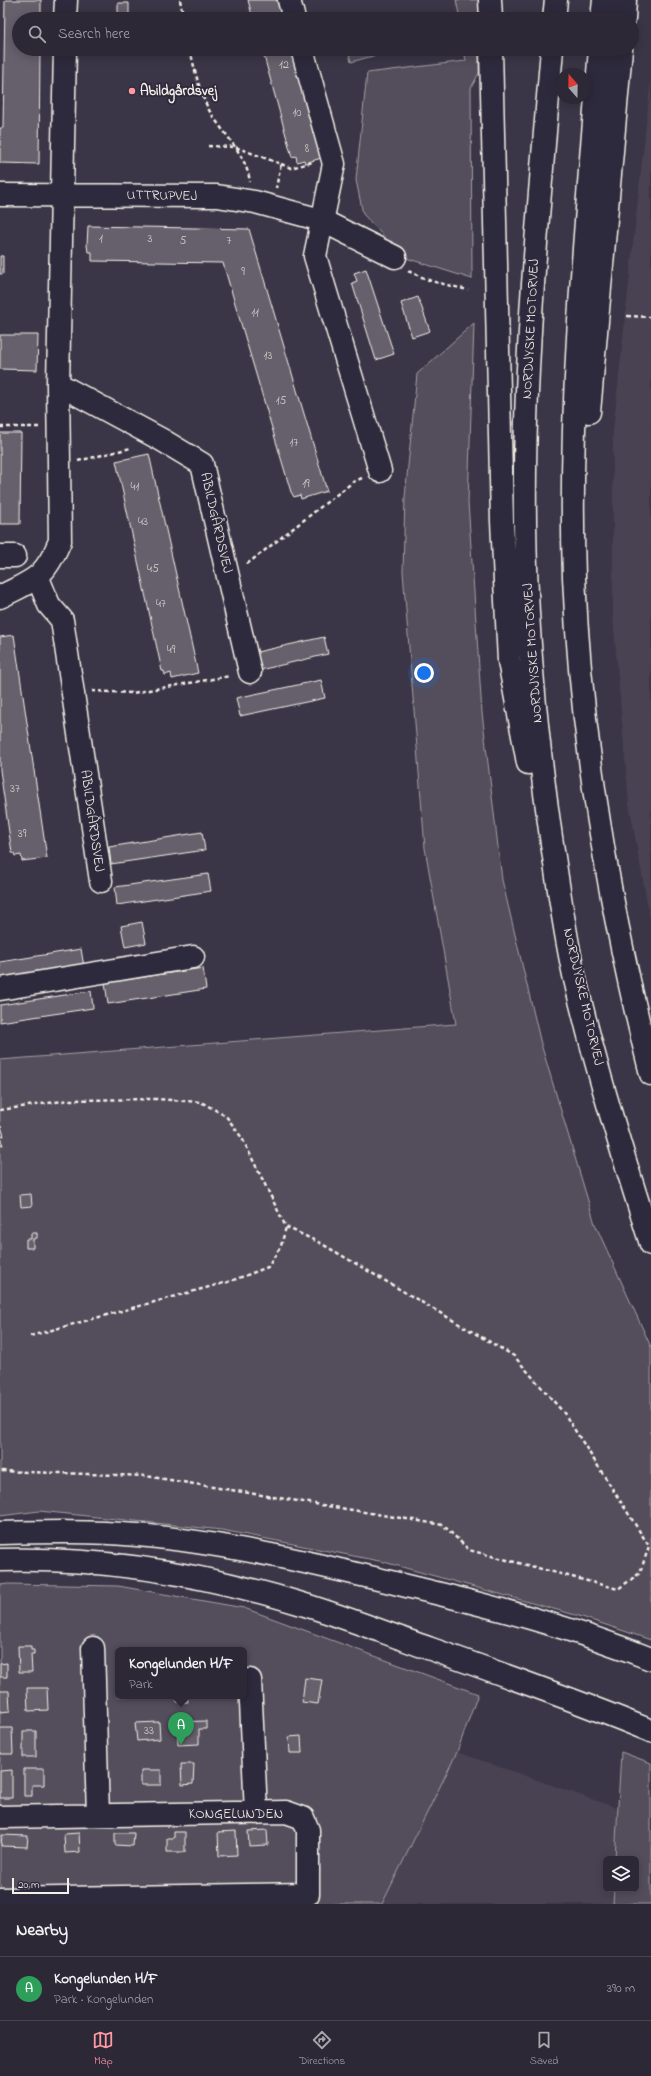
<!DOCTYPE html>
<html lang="en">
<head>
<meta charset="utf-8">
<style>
	:root { --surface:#2c2835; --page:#34303d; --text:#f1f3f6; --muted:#a6a6ad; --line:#484450; --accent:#ff9aa2 }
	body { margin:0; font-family:"Indie Flower",sans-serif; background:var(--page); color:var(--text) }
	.controls { position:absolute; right:12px; bottom:12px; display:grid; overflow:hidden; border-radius:6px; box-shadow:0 2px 10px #0003 }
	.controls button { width:36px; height:36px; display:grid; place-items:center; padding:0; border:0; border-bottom:1px solid var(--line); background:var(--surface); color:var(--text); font:20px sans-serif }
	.compass { position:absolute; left:555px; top:68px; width:36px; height:36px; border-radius:50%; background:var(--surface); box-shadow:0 2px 10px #0003; rotate:340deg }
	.scale { position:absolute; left:12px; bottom:10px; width:57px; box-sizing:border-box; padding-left:4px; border:2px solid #f4f1e8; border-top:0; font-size:11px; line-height:14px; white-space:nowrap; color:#f4f1e8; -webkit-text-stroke:3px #2f2a3d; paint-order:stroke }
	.you { position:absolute; left:424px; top:673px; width:14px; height:14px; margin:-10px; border:3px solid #fff; border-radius:50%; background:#1a73e8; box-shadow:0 0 0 6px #1a73e833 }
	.badge { display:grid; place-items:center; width:26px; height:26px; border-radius:50%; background:var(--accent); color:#fff; font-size:13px; font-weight:700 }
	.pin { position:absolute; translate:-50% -33px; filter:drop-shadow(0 1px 2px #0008) }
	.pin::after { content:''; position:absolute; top:21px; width:14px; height:12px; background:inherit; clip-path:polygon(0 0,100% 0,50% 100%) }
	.popup { position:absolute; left:115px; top:1647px; width:132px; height:52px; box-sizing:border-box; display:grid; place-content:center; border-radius:6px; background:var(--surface); filter:drop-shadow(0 1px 3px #0005); font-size:13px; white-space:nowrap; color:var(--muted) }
	.popup b { font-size:15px; color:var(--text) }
	.popup::after { content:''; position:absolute; left:50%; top:100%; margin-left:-8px; border:8px solid transparent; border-top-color:var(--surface) }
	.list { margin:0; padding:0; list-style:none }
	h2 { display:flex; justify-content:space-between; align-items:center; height:52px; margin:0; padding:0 16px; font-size:17px }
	h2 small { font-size:13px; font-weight:400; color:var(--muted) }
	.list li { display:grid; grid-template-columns:26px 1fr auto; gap:12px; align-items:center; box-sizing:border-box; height:64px; padding:0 16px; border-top:1px solid var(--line) }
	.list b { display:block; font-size:15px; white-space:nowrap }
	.list p { margin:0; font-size:13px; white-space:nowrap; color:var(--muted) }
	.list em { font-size:13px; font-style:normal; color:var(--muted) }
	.icon { flex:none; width:22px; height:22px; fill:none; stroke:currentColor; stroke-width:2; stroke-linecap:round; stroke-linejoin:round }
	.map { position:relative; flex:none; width:651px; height:1904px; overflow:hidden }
	.search { position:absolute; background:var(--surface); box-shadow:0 2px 10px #0003; left:12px; right:12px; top:12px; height:44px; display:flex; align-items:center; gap:10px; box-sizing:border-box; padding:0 14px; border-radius:22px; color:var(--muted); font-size:15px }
	.sheet { height:116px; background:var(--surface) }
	nav { display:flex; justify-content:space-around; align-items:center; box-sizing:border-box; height:56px; border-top:1px solid var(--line); background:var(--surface); font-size:11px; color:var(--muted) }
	nav a { display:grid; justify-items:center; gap:2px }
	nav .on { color:var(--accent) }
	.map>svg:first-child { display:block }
	.built { fill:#484352 }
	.green { fill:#534e5c; stroke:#a4a0a2; fill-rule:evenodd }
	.building { fill:#65616c; stroke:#f4f1e8 }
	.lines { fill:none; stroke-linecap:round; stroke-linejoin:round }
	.minor-casing { stroke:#f4f1e8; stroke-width:25 }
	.highway-casing { stroke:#f4f1e8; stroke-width:25 }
	.path { stroke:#f4f1e8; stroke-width:2.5; stroke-dasharray:4 3; stroke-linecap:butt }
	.minor { stroke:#2f2a3d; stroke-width:22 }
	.highway { stroke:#2f2a3d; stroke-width:22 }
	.poi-dot { fill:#ff9aa2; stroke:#2f2a3d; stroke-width:1.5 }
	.labels { text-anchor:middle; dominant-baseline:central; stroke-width:4; stroke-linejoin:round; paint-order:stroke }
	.number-label { font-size:12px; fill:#d0cdc9 }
	.poi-label { font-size:14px; font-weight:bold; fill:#f4f1e8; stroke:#2f2a3d; text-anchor:start }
	.street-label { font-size:14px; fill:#f4f1e8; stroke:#2f2a3d }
</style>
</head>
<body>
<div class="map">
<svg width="651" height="1904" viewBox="0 0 651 1904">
	<rect width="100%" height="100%" fill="#3b3647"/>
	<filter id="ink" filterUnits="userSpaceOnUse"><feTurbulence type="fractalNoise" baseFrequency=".025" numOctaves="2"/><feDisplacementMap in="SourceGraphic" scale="8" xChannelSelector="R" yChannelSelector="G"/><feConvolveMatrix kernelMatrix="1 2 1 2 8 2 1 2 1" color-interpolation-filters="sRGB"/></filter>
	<g filter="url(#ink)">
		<path class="built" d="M 651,78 L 651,923 L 629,804 L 613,617 L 613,432 Z
			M 457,1752 L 617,1808 L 615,1859 L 606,1859 L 606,1889 L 614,1889 L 613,1904 L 382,1904 Z"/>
		<path class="green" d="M 456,0 L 479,0 L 479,19 L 460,19 Z
			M 348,49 L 398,49 L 351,62 Z
			M 464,49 L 479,49 L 479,73 L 471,88 L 472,279 L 403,257 L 363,214 L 356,180 L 367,73 L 466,61 Z
			M 474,323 L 468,502 L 482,713 L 502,880 L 541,1044 L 595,1224 L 651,1347 L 651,1640 L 579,1616 L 384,1562 L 222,1530 L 39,1511 L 0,1516 L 0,1060 L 456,1024 L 425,848 L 403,572 L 405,497 L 417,374 Z
			M 8,1584 L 118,1586 L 244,1608 L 478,1694 L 457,1752 L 382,1904 L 0,1904 L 0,1585 ZM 118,1650 L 244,1650 L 244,1696 L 118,1696 Z
			M 621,1752 L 651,1763 L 651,1904 L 613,1904 L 614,1889 L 636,1889 L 636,1859 L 615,1859 Z"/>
		<path class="building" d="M 5,0 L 41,0 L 41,19 L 19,19 L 19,49 L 40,49 L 39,164 L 0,163 L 0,128 L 3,128 Z
			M 248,0 L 283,0 L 289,19 L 253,19 Z
			M 118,3 L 129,3 L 129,15 L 118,15 Z
			M 262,49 L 297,49 L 328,156 L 305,163 L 304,160 L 297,162 L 296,156 L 292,157 Z
			M 88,226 L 249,229 L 327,491 L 301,499 L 300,495 L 294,497 L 291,492 L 223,263 L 92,261 L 92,252 L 88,252 L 87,245 Z
			M 0,256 L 3,256 L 3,274 L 0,274 Z
			M 366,269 L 394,354 L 376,360 L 352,283 L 357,281 L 354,273 Z
			M 418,297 L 430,331 L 412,337 L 401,303 Z
			M 0,335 L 38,335 L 37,370 L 0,369 Z
			M 0,433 L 21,433 L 20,524 L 0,524 Z
			M 149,454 L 198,673 L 172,679 L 171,673 L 165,675 L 164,671 L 162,671 L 116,461 Z
			M 14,635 L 47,858 L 22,861 L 21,855 L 15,856 L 14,853 L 12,853 L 0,770 L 0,637 Z
			M 324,637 L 328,654 L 260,670 L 257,652 Z
			M 321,680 L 325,698 L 240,716 L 236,698 Z
			M 202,832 L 205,850 L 111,864 L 109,847 Z
			M 208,874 L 211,891 L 117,905 L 115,887 Z
			M 142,922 L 146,943 L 125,947 L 121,926 Z
			M 81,949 L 84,967 L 0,981 L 0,962 Z
			M 203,968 L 206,989 L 108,1004 L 105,983 Z
			M 91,991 L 93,1008 L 0,1022 L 0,1005 Z
			M 1,1126 L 4,1136 L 0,1137 L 3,1145 L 0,1146 Z
			M 31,1194 L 32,1206 L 21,1207 L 20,1195 Z
			M 31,1233 L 37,1233 L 37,1238 L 33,1239 L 33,1248 L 26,1248 L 26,1239 L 31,1239 Z
			M 18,1646 L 31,1646 L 31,1650 L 34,1650 L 34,1654 L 31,1654 L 32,1672 L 19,1672 Z
			M 7,1663 L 7,1677 L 0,1677 L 0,1664 Z
			M 305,1678 L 322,1680 L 318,1704 L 302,1702 Z
			M 27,1688 L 47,1688 L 48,1710 L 28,1711 Z
			M 0,1691 L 9,1691 L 10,1711 L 0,1712 Z
			M 177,1696 L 187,1696 L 188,1702 L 177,1702 Z
			M 206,1721 L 206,1729 L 199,1729 L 199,1744 L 178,1745 L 177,1722 Z
			M 159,1722 L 160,1739 L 137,1741 L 135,1723 Z
			M 0,1728 L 12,1728 L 13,1754 L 0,1754 Z
			M 23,1731 L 36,1731 L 36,1757 L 23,1757 Z
			M 301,1736 L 302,1753 L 290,1753 L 289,1737 Z
			M 181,1764 L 194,1764 L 193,1784 L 182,1785 Z
			M 24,1769 L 44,1769 L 44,1785 L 32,1785 L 32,1796 L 24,1796 Z
			M 12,1770 L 12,1798 L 0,1798 L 0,1771 Z
			M 141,1770 L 161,1770 L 161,1785 L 141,1785 Z
			M 267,1830 L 268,1845 L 249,1846 L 248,1831 Z
			M 236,1831 L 237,1855 L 219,1856 L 218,1832 Z
			M 174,1832 L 185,1832 L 185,1852 L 167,1852 L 167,1838 L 174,1838 Z
			M 79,1833 L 80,1852 L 65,1853 L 64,1834 Z
			M 115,1833 L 134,1833 L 133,1846 L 115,1845 Z
			M 2,1835 L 28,1836 L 27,1847 L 1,1846 Z"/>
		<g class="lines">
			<defs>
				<path id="minor" d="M 289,0 L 294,19
					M 65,19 L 66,0
					M 302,49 L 334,164 L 315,256 L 380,471
					M 0,195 L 217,196 L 255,202 L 321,220 L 395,257
					M 58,384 L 162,440 L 202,464 L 250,672
					M 0,556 L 15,556
					M 38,578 L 49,605 L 62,620 L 101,881
					M 0,597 C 35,579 44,579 60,541 L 58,384 L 65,49
					M 0,989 L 193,957
					M 93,1648 L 98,1815
					M 250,1680 L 256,1813
					M 0,1817 L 286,1812 L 303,1818 L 308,1830 L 308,1894 L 0,1899"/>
				<path id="highway" d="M 490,0 L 491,19
					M 554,19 L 556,0
					M 602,19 L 604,0
					M 624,19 L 625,0
					M 491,49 L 502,521 L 509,661 L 528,763
					M 552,49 C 539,207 523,364 525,522 C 526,627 536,734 551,837 C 558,883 564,930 574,975 C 595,1066 623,1156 651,1244
					M 600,49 C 586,224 568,401 574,577 C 581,746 610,911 651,1074
					M 589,412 L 621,49
					M 0,1533 C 46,1532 92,1531 137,1535 C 230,1543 321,1565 411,1587 C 491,1606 574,1628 651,1659
					M 0,1560 C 102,1557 204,1574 302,1604 C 345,1617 388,1634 431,1649 C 505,1675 578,1701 651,1731"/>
			</defs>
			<use href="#minor" class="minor-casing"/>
			<use href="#highway" class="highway-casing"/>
			<path class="path" d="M 180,0 L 184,19
				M 190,49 C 195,71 199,91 209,110 C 223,134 246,153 250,182
				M 177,89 L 199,91
				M 208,146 L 235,147 L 281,164 L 276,188
				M 281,164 L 291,168 L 313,162
				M 408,271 L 431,281 L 468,290
				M 627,316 L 651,317
				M 0,427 L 39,427
				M 78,461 L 131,448
				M 247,564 L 353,482 L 362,478
				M 92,691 L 132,693 L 230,676
				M 0,1110 L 69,1100 L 157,1099 L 201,1102 L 226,1116 L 242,1138 L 286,1227 L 322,1244 L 514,1356 L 564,1413 L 649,1546 L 640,1573 L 618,1589 L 469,1550 L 443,1525 L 146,1476 L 0,1471
				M 30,1336 L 231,1281 L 268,1267 L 281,1246 L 286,1227"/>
			<use href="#minor" class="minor"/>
			<use href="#highway" class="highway"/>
		</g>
	</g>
	<circle class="poi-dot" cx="132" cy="91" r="4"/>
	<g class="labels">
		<g class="number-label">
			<text x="284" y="65">12</text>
			<text x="297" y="113">10</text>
			<text x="307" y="149">8</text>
			<text x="101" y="239">1</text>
			<text x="150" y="239">3</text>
			<text x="183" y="241">5</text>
			<text x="229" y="241">7</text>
			<text x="243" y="272">9</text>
			<text x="255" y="313">11</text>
			<text x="268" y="356">13</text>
			<text x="281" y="401">15</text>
			<text x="294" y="443">17</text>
			<text x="306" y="484">19</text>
			<text x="135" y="487">41</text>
			<text x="143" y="522">43</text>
			<text x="153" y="569">45</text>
			<text x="161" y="604">47</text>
			<text x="171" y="650">49</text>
			<text x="15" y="789">37</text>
			<text x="22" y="834">39</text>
			<text x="149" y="1731">33</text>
		</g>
		<g class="poi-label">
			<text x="140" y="91">Abildgårdsvej</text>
		</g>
		<g class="street-label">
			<text transform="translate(162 196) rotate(1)">UTTRUPVEJ</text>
			<text transform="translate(531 329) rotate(-87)">NORDJYSKE MOTORVEJ</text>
			<text transform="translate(216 523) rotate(77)">ABILDGÅRDSVEJ</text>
			<text transform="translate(533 653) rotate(-94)">NORDJYSKE MOTORVEJ</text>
			<text transform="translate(92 821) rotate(82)">ABILDGÅRDSVEJ</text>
			<text transform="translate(583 997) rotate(77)">NORDJYSKE MOTORVEJ</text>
			<text x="236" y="1814">KONGELUNDEN</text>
		</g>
	</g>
</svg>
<div class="controls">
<button><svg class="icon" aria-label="layers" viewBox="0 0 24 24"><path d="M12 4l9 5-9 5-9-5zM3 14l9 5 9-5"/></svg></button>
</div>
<svg class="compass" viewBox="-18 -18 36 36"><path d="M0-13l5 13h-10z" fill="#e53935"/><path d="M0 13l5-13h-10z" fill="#a6a6ad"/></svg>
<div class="scale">20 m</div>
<div class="you"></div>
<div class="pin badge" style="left:181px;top:1745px;background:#2e9e5b">A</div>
<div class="popup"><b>Kongelunden H/F</b>Park</div>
<div class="search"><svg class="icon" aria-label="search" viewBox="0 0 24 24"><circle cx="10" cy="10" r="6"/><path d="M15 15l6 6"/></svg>Search here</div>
</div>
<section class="sheet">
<h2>Nearby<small></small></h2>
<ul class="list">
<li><span class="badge" style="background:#2e9e5b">A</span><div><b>Kongelunden H/F</b><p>Park · Kongelunden</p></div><em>390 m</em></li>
</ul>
</section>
<nav>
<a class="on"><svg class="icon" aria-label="map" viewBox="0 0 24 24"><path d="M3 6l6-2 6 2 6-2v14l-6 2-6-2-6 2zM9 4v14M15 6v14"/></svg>Map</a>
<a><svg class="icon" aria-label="directions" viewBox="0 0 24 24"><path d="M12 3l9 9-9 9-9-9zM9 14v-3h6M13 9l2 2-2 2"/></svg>Directions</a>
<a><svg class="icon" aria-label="saved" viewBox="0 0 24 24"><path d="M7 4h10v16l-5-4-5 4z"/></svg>Saved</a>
</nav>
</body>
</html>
